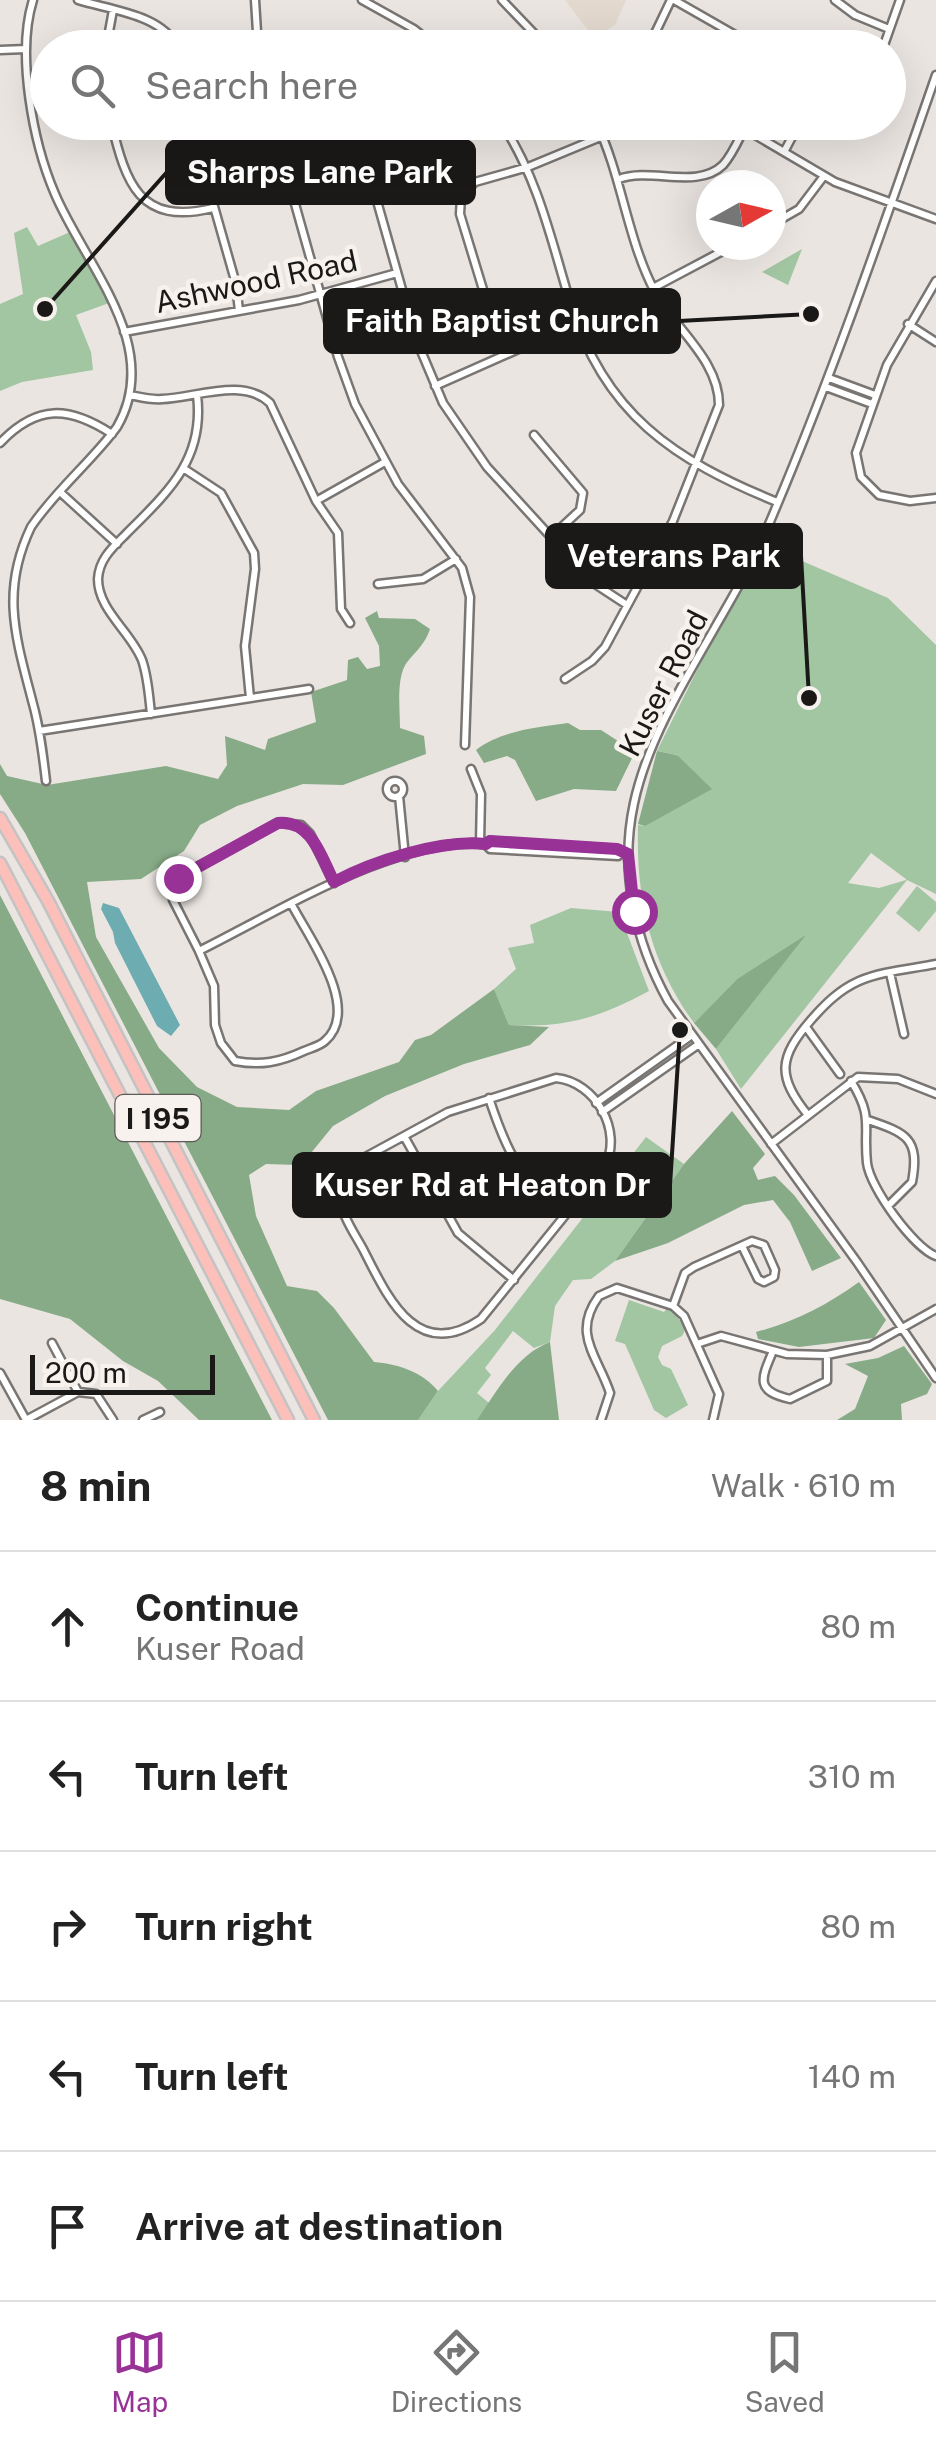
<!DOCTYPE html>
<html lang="en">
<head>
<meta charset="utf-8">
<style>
	:root { --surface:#fff; --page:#f2f2f2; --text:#222; --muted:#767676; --line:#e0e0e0; --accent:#983297 }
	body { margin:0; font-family:"Public Sans",sans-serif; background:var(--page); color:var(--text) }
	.compass { position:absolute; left:696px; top:170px; width:90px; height:90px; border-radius:50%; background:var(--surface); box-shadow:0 10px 40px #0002; rotate:82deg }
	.scale { position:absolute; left:30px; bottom:25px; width:185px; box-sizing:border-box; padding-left:10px; border:5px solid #1b1918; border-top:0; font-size:28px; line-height:35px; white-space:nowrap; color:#1b1918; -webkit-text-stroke:8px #f7f2ee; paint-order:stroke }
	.stop { position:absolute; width:30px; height:30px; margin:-22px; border:8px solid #983297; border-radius:50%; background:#fff }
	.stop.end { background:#983297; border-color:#fff; box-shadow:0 2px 10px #0008 }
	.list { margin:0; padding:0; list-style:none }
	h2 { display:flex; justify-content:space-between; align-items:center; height:130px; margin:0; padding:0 40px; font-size:42px }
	h2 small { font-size:32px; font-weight:400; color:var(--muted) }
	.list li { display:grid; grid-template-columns:65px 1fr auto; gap:30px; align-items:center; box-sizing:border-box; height:150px; padding:0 40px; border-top:2px solid var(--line) }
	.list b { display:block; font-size:38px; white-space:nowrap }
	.list p { margin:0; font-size:32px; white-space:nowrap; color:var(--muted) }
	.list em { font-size:32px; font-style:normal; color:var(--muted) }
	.icon { flex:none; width:55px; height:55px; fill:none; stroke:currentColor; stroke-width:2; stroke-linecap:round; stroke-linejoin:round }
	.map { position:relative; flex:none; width:936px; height:1420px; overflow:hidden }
	.search { position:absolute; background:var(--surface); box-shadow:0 10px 40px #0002; left:30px; right:30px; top:30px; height:110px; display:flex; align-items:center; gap:25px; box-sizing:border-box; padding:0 35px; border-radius:55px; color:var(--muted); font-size:38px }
	.sheet { height:880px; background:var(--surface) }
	nav { display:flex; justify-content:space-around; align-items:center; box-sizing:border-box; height:140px; border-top:2px solid var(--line); background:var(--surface); font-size:28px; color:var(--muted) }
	nav a { display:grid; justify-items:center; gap:5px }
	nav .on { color:var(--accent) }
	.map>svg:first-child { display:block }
	.built { fill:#e3d9cf }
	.green { fill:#a2c5a2; fill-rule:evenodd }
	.forest { fill:#87ab87 }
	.water { fill:#6dacb0 }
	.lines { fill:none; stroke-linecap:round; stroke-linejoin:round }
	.minor-casing { stroke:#797572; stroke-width:11 }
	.highway-casing { stroke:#c4c3c3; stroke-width:15 }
	.minor { stroke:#fff; stroke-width:6 }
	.highway { stroke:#fdbfb9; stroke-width:10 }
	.route { stroke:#983297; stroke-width:12 }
	.labels { text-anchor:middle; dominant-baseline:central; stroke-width:9; stroke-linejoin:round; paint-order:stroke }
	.shield { fill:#f7f2ee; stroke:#5d5a58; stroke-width:2.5 }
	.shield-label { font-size:28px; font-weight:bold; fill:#1b1918 }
	.street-label { font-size:30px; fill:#1b1918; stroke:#f7f2ee }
	.leader { fill:none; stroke:#1b1918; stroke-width:4 }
	.callout-dot { fill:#1b1918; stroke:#f7f2ee; stroke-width:4 }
	.callout { fill:#1b1918; stroke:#1b1918; stroke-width:4 }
	.callout-label { font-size:32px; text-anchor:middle; font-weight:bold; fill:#fff }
</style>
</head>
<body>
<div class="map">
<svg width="936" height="1420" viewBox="0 0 936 1420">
	<rect width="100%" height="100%" fill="#eae5e1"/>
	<path class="built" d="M 565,0 L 626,0 L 615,25 L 594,38 Z"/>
	<path class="green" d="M 27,227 L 38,246 L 70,232 L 93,268 L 109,303 L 76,315 L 91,352 L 93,370 L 22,382 L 0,391 L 0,304 L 23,294 L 14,233 Z
		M 802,249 L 788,285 L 762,272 Z
		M 760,543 L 888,598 L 936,645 L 936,894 L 907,880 L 741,1089 L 716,1049 L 803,938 L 737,979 L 694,1023 C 650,962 636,899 638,825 L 645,826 L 678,755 L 657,751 ZM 871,853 L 906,879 L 906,880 L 879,888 L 848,883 Z
		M 917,886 L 936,902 L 936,911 L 919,932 L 896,913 Z
		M 571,908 L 619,912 L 649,991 C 599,1018 565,1028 509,1025 L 494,989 L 516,969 L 508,948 L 534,943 L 530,925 Z
		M 646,1137 L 684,1164 L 615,1261 L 591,1279 L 573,1280 L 555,1306 L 550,1342 L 534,1348 L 513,1331 L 485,1368 L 491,1375 L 477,1393 L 489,1403 L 477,1420 L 418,1420 L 438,1391 L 495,1330 Z
		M 629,1300 L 664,1312 L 667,1308 C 676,1313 680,1320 685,1330 L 682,1336 L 662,1346 L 658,1357 L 662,1365 L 671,1369 L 688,1405 L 666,1418 L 654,1410 L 625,1344 L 615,1341 Z"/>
	<path class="forest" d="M 377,611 L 379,618 L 415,619 L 430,629 C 423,650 408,656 403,670 C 397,686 400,711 400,728 L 424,736 L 426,754 L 343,785 L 303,784 L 237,806 L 200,825 L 184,851 L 141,879 L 87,882 L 96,937 L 159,1048 L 197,1087 L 237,1107 L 289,1110 L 316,1091 L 399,1062 L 415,1040 L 431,1035 L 494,989 L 509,1025 L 549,1027 L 530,1045 L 464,1064 L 385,1096 L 333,1126 L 311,1153 L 297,1165 L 266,1164 L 249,1175 L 256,1216 L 287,1286 L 317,1291 L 334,1308 L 374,1362 C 398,1364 423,1372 438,1391 L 418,1420 L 328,1420 L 25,833 L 0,794 L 0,764 L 7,776 L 47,785 L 166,766 L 218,779 L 227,765 L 225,736 L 265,750 L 268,739 L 316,722 L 311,692 L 347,680 L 348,660 L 358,657 L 367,669 L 380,666 L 379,646 L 365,618 Z
		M 568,723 L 580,730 L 601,730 L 635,752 L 616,791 L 574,789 L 536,801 L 515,760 L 507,756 L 484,763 L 476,750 C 500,731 538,727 568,723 Z
		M 657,751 L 677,755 L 712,789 L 645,826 L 638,824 Z
		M 0,895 L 272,1420 L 199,1420 L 158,1381 L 123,1361 L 70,1319 L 0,1299 Z
		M 806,935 L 716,1049 L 694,1023 L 737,979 Z
		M 732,1111 L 765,1154 L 753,1168 L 758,1180 L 775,1176 L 794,1195 L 841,1258 L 812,1271 L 790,1222 L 773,1200 L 744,1205 L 668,1243 L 615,1261 L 684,1164 Z
		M 859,1282 L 886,1320 L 874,1338 L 799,1347 L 758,1339 L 756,1332 C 795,1322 827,1305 859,1282 Z
		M 550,1342 L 559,1420 L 477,1420 C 497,1391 516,1355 550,1342 Z
		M 904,1346 L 932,1384 L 927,1394 L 901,1404 L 902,1420 L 837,1420 L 855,1409 L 868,1376 L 845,1364 L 878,1358 Z"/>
	<path class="water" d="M 103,903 L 119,908 L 180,1025 L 171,1036 L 157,1026 L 115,943 L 113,932 L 101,909 Z"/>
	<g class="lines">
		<defs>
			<path id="minor" d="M 33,0 C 16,54 33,143 55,194 C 85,265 164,346 117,427 C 91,462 56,490 31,527 C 0,592 16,638 33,704 C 40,729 43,755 46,781
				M 78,0 C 110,10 162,14 178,48
				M 255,0 L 258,48
				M 362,0 L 414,29 L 438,48
				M 502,0 L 548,48
				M 674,0 L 758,48
				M 835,0 L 855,15 L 889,29
				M 106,48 L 113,10
				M 648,48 L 671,0
				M 883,48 L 900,0
				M 0,50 L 26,49
				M 936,75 C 883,228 830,382 766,531 C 728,619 654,710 634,803 C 619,872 635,941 668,1001 L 857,1262 L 936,1378
				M 111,122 C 126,183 139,226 213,208
				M 190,122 L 236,284 L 239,311
				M 272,122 L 338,357 L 355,404 L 398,484 L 462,568 L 470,597 L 465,745
				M 364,122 L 360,141 L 416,339 L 443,403 L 487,467 L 551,537 L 572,569 L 627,605
				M 501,122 C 538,178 551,239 570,302 C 604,414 674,460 777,502
				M 733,122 L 835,182 L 936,219
				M 784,152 L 800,122
				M 619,179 C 651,167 697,190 723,165 C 732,155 738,141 744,129
				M 771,225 L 799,209 L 824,176
				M 936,281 L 887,365 L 856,453 L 861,477 L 879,495 L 910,501 L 936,498
				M 653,288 L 734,245
				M 908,324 L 936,342
				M 124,332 L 299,300 L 397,273
				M 503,355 L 460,214 L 461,197 L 475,182 L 528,167 L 603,136
				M 829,378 L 875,395
				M 435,386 L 577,323
				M 826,387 L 872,404
				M 130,395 C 140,397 151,400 162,399 C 195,398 243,377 270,403 L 316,501 L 338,533 L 341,609 L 350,623
				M 534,435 L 583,493 L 580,510 L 551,537
				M 0,443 C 37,404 69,406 112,434
				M 183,468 L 221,493 L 254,553 L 255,569 L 245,646 L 250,698
				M 60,492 L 117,544
				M 316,501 L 385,462
				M 378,584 L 423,579 L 456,559
				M 565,679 L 592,661 L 605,647 L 673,521 L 719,405 C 719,360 675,329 655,292 C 627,239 622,176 596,122
				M 151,714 C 149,696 148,677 142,660 C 131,632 98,610 98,579 C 99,559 113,547 126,534 C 168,492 205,459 197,395
				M 39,731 L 309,689
				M 471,769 L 481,794 L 480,844
				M387 789a8 8 0 1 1 16 0a8 8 0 1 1-16 0Z
				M 399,796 L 405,857
				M 486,845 L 490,849 L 618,856 L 621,853
				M 334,883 L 310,834 L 301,825 L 278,823 L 178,878 L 173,900 L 199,951 C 274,914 402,834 486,844 L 489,841 L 617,849 L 628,853
				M 199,951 L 214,986 L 215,1025 L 221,1043 L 235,1061 C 261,1066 280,1062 304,1051 C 311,1048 320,1046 325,1041 C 362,1009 309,938 292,905
				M 890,973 L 904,1034
				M 806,1027 L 840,1074
				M 556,1078 C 596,1082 623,1131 605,1166 L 481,1319 C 417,1363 388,1298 364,1251 C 355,1234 340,1214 340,1194 C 341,1180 348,1170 358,1161 L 448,1112 Z
				M 851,1081 C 874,1118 863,1125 867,1163 C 870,1188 914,1248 936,1256
				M 489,1098 C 507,1153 520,1179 566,1214
				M 596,1103 L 692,1035
				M 602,1112 L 699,1044
				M 808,1115 C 776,1076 779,1057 811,1020 C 825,1004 839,990 859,981 C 882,971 911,969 936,964
				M 868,1120 C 906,1133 920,1138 912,1182 L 888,1206
				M 404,1136 L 458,1233 L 514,1280
				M 771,1144 L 858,1077 L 898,1079 L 936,1094
				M 673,1306 L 685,1273 L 694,1267 L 752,1241 L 764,1245 L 775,1270 L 774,1277 L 764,1282 L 758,1279 L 742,1246
				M 52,1343 L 78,1392
				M 697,1344 L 721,1336 L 787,1354 L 827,1355 L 870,1346 L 936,1309
				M 773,1351 C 761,1379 755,1391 790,1399 L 827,1381 L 827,1355
				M 0,1373 L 26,1420
				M 26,1420 L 78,1392 L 96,1394 L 113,1420
				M 143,1420 L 160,1412
				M 601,1420 L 610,1393 C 598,1356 571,1334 599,1296 L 617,1288 L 673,1306 L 684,1316 L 719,1394 L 713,1420"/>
			<path id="highway" d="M 0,818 L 48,901 L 314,1420
				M 0,863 L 288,1420"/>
		</defs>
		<use href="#minor" class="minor-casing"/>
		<use href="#highway" class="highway-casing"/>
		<use href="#minor" class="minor"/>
		<use href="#highway" class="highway"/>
	</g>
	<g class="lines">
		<path class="route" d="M 178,878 L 278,823 C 312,820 321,857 334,882 C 373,861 442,839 486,844 L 490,841 L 617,849 L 628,854 L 634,911"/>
	</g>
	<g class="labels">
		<rect class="shield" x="115.5" y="1095" width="85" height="46" rx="8"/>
		<g class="shield-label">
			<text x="158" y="1118">I 195</text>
		</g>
		<g class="street-label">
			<text transform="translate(256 281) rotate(-12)">Ashwood Road</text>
			<text transform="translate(663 683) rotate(-63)">Kuser Road</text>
		</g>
	</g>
	<path class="leader" d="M45 309L167 172M811 314L679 321M809 698L801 556M680 1030L670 1185"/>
	<g class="callout-dot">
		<circle cx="45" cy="309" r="10"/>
		<circle cx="811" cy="314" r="10"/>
		<circle cx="809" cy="698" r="10"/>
		<circle cx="680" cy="1030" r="10"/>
	</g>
	<g class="callout">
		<rect x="167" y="141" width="307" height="62" rx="10"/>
		<rect x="325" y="290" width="354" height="62" rx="10"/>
		<rect x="547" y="525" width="254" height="62" rx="10"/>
		<rect x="294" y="1154" width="376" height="62" rx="10"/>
	</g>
	<g class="callout-label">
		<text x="320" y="183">Sharps Lane Park</text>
		<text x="502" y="332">Faith Baptist Church</text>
		<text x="674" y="567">Veterans Park</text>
		<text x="482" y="1196">Kuser Rd at Heaton Dr</text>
	</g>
</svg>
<svg class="compass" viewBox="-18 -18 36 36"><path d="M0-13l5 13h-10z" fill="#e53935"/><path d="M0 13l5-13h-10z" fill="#767676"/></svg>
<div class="scale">200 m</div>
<div class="stop" style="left:634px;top:911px"></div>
<div class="stop end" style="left:178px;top:878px"></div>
<div class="search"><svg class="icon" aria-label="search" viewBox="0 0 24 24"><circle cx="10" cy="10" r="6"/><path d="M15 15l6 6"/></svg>Search here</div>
</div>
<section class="sheet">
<h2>8 min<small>Walk · 610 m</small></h2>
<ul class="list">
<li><svg class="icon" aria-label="ahead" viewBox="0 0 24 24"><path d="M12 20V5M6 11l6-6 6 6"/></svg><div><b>Continue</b><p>Kuser Road</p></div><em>80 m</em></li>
<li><svg class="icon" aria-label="left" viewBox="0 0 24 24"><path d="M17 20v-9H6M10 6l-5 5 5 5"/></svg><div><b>Turn left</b></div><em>310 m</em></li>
<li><svg class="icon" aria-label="right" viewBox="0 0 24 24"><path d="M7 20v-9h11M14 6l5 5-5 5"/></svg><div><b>Turn right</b></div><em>80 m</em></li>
<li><svg class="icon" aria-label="left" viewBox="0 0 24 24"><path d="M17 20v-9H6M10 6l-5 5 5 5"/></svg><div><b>Turn left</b></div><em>140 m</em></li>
<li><svg class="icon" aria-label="arrive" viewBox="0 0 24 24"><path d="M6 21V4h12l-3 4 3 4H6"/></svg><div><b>Arrive at destination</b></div></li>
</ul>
</section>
<nav>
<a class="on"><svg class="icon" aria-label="map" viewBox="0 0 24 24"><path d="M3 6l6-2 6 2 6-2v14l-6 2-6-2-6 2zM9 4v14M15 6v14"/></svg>Map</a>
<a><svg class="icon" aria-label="directions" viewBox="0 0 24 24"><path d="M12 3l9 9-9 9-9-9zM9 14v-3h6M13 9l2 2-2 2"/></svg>Directions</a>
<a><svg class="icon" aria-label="saved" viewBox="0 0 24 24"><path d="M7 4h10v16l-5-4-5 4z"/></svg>Saved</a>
</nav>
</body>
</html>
